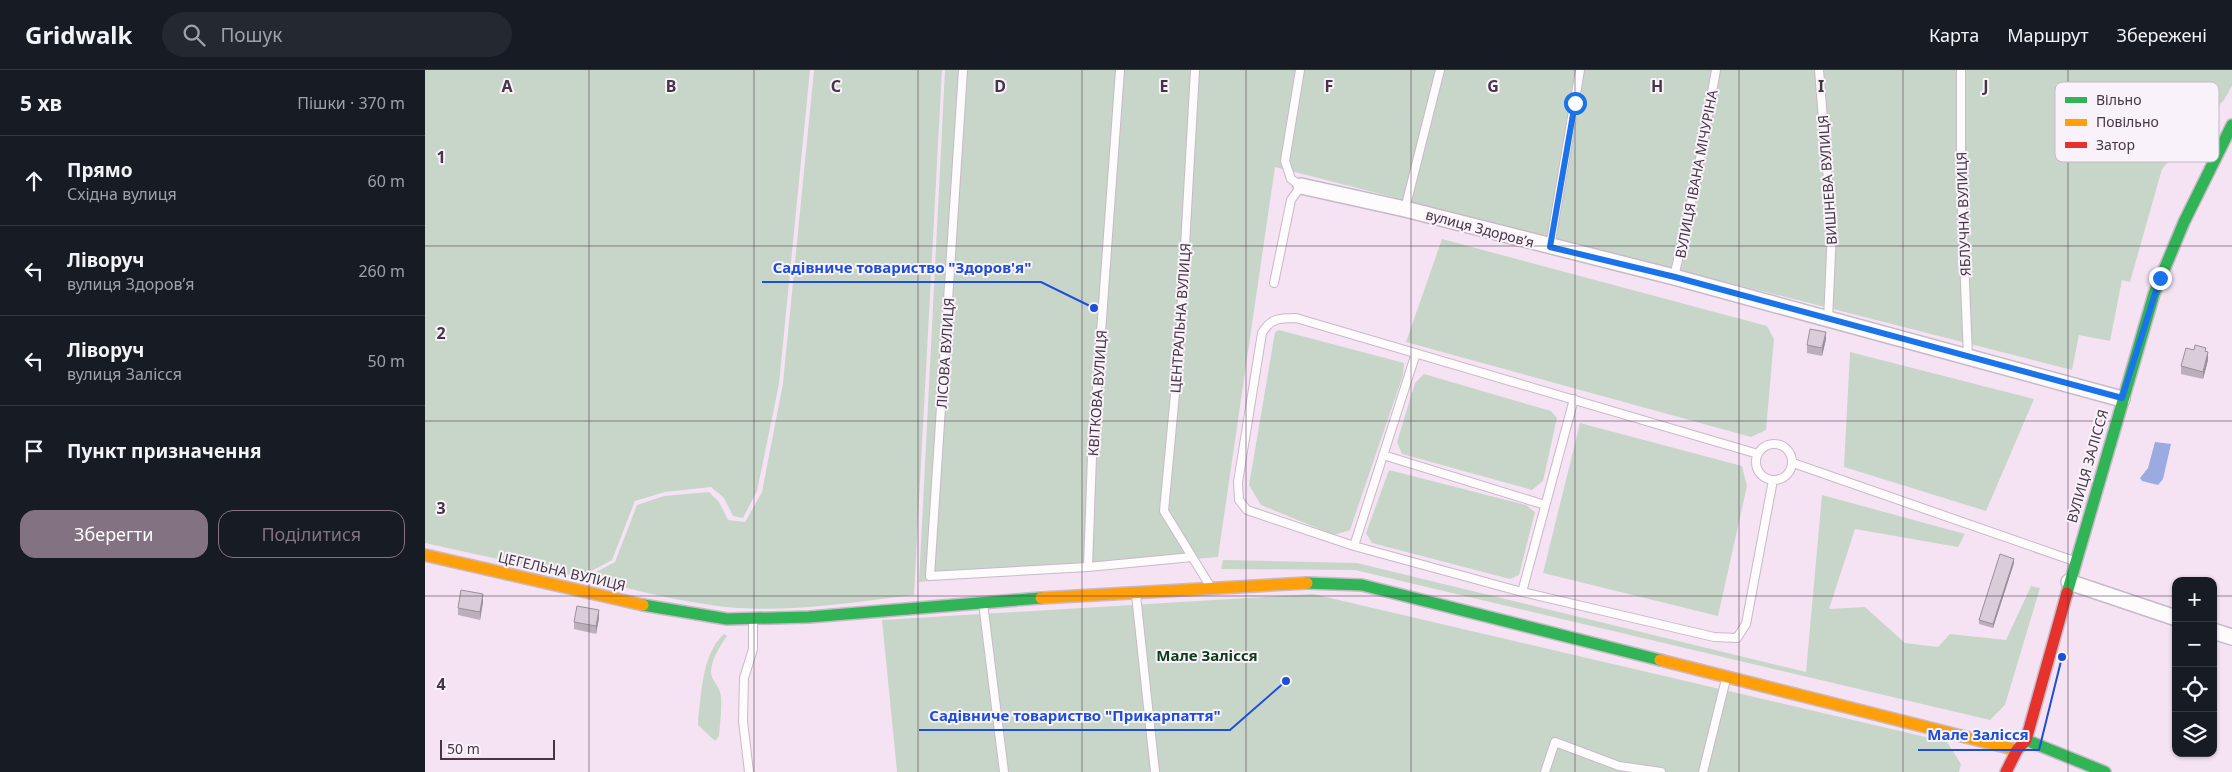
<!DOCTYPE html>
<html lang="uk">
<head>
<meta charset="utf-8">
<style>
	:root { --surface:#171b24; --page:#242831; --text:#f1f3f6; --muted:#9ea1a6; --line:#363941; --accent:#837282 }
	body { margin:0; font-family:"Noto Sans",sans-serif; background:var(--page); color:var(--text) }
	.controls { position:absolute; right:15px; bottom:15px; display:grid; overflow:hidden; border-radius:10px; box-shadow:0 1px 4px #0004 }
	.controls button { width:45px; height:45px; display:grid; place-items:center; padding:0; border:0; border-bottom:1px solid var(--line); background:var(--surface); color:var(--text); font:25px sans-serif }
	.scale { position:absolute; left:15px; bottom:12px; width:115px; box-sizing:border-box; padding-left:5px; border:2px solid #453545; border-top:0; font-size:14px; line-height:18px; white-space:nowrap; color:#453545; -webkit-text-stroke:4px #faf2fa; paint-order:stroke }
	.stop { position:absolute; width:15px; height:15px; margin:-11px; border:4px solid #1a73e8; border-radius:50%; background:#fff }
	.stop.end { background:#1a73e8; border-color:#fff; box-shadow:0 1px 5px #0008 }
	.list { margin:0; padding:0; list-style:none }
	h2 { display:flex; justify-content:space-between; align-items:center; height:65px; margin:0; padding:0 20px; font-size:21px }
	h2 small { font-size:16px; font-weight:400; color:var(--muted) }
	.list li { display:grid; grid-template-columns:32px 1fr auto; gap:15px; align-items:center; box-sizing:border-box; height:90px; padding:0 20px; border-top:1px solid var(--line) }
	.list b { display:block; font-size:19px; white-space:nowrap }
	.list p { margin:0; font-size:16px; white-space:nowrap; color:var(--muted) }
	.list em { font-size:16px; font-style:normal; color:var(--muted) }
	.actions { display:flex; gap:10px; padding:15px 20px }
	.actions a { flex:1; padding:11px 0; border:1px solid var(--accent); border-radius:15px; text-align:center; font-size:18px; color:var(--accent) }
	.actions .main { background:var(--accent); color:#fff }
	.icon { flex:none; width:28px; height:28px; fill:none; stroke:currentColor; stroke-width:2; stroke-linecap:round; stroke-linejoin:round }
	.map { position:relative; flex:none; width:1807px; height:702px; overflow:hidden }
	header { display:flex; align-items:center; gap:30px; box-sizing:border-box; height:70px; padding:0 25px; background:var(--surface); border-bottom:1px solid var(--line) }
	header strong { font-size:24px }
	nav { display:flex; gap:28px; margin-inline-start:auto; font-size:18px }
	.search { width:350px; height:45px; background:var(--page); display:flex; align-items:center; gap:12px; box-sizing:border-box; padding:0 18px; border-radius:28px; color:var(--muted); font-size:19px }
	main { display:flex }
	aside { flex:1; background:var(--surface) }
	.map>svg:first-child { display:block }
	.green { fill:#c8d6ca }
	.water { fill:#9baae0 }
	.lines { fill:none; stroke-linecap:round; stroke-linejoin:round }
	.lane-casing { stroke:#c8b9c8; stroke-width:10 }
	.street-casing { stroke:#c8b9c8; stroke-width:18 }
	.fast-casing { stroke:#c8b9c8; stroke-width:14 }
	.slow-casing { stroke:#c8b9c8; stroke-width:14 }
	.jam-casing { stroke:#c8b9c8; stroke-width:14 }
	.lane { stroke:#fefbfd; stroke-width:8 }
	.street { stroke:#fefbfd; stroke-width:15 }
	.fast { stroke:#30b455; stroke-width:11 }
	.slow { stroke:#ff9f0a; stroke-width:11 }
	.jam { stroke:#e5322d; stroke-width:11 }
	.wall { fill:#bcafbb }
	.shaded-wall { fill:#998f99 }
	.building { fill:#dbccda; stroke:#998f99 }
	.route { stroke:#1a73e8; stroke-width:6 }
	.grid { fill:none; stroke:#453545; stroke-width:1; stroke-opacity:0.55 }
	.labels { text-anchor:middle; dominant-baseline:central; stroke-width:4; stroke-linejoin:round; paint-order:stroke }
	.street-label { font-size:14px; fill:#453545; stroke:#faf2fa }
	.neighbourhood-label { font-size:15px; font-weight:bold; fill:#0d3c18; stroke:#faf2fa }
	.key { fill:#faf2fa; stroke:#c4b9c4; stroke-width:1 }
	.key-label { font-size:14px; fill:#453545 }
	.grid-label { font-size:16px; text-anchor:middle; font-weight:bold; fill:#453545; stroke:#faf2fa; stroke-width:4; stroke-linejoin:round; paint-order:stroke }
	.leader { fill:none; stroke:#1d4ed8; stroke-width:2 }
	.callout-dot { fill:#1d4ed8; stroke:#faf2fa; stroke-width:2 }
	.callout-label { font-size:15px; text-anchor:middle; font-weight:bold; fill:#1d4ed8; stroke:#faf2fa; stroke-width:4; stroke-linejoin:round; paint-order:stroke }
</style>
</head>
<body>
<header>
<strong>Gridwalk</strong>
<div class="search"><svg class="icon" aria-label="search" viewBox="0 0 24 24"><circle cx="10" cy="10" r="6"/><path d="M15 15l6 6"/></svg>Пошук</div>
<nav><a>Карта</a><a>Маршрут</a><a>Збережені</a></nav>
</header>
<main>
<aside>
<h2>5 хв<small>Пішки · 370 m</small></h2>
<ul class="list">
<li><svg class="icon" aria-label="ahead" viewBox="0 0 24 24"><path d="M12 20V5M6 11l6-6 6 6"/></svg><div><b>Прямо</b><p>Східна вулиця</p></div><em>60 m</em></li>
<li><svg class="icon" aria-label="left" viewBox="0 0 24 24"><path d="M17 20v-9H6M10 6l-5 5 5 5"/></svg><div><b>Ліворуч</b><p>вулиця Здоровʼя</p></div><em>260 m</em></li>
<li><svg class="icon" aria-label="left" viewBox="0 0 24 24"><path d="M17 20v-9H6M10 6l-5 5 5 5"/></svg><div><b>Ліворуч</b><p>вулиця Залісся</p></div><em>50 m</em></li>
<li><svg class="icon" aria-label="arrive" viewBox="0 0 24 24"><path d="M6 21V4h12l-3 4 3 4H6"/></svg><div><b>Пункт призначення</b></div></li>
</ul>
<div class="actions"><a class="main">Зберегти</a><a>Поділитися</a></div>
</aside>
<div class="map">
<svg width="1807" height="702" viewBox="0 0 1807 702">
	<rect width="100%" height="100%" fill="#f5e3f4"/>
	<path class="green" d="M 0,0 L 385,0 L 354,314 L 332,421 L 318,448 L 308,446 L 299,428 L 286,417 L 240,422 L 210,431 L 187,490 L 155,507 L 0,473 Z
		M 389,0 L 517,0 L 489,525 C 420,533 349,546 279,534 C 239,528 199,517 160,508 L 190,492 L 212,435 L 239,426 L 284,422 L 294,432 L 303,450 L 320,452 L 337,422 L 358,313 Z
		M 520,0 L 1807,0 L 1807,16 L 1799,30 L 1737,99 L 1705,212 L 1697,210 L 1685,271 L 1654,265 L 1647,300 L 850,97 L 793,487 L 494,512 Z
		M 1017,169 L 1342,256 L 1349,269 L 1341,360 L 1326,367 L 981,272 Z
		M 854,260 L 979,293 L 978,305 L 925,460 L 909,465 L 836,435 L 824,415 L 850,262 Z
		M 1425,282 L 1609,329 L 1561,441 L 1419,397 Z
		M 999,304 L 1126,341 L 1132,348 L 1118,411 L 1107,420 L 977,384 L 972,372 L 990,313 Z
		M 1155,353 L 1317,396 L 1322,416 L 1293,546 L 1118,503 Z
		M 964,400 L 1101,435 L 1110,442 L 1094,505 L 1085,509 L 947,473 L 941,463 Z
		M 1397,425 L 1540,464 L 1533,477 L 1430,459 L 1404,539 L 1440,537 L 1480,573 L 1513,577 L 1525,564 L 1581,570 L 1606,516 L 1615,518 L 1580,635 L 1565,650 L 930,500 L 796,499 L 798,490 L 932,493 L 1381,602 Z
		M 888,524 L 1522,672 L 1536,694 L 1534,702 L 472,702 L 457,550 Z
		M 299,564 L 302,566 C 295,576 281,597 288,609 C 292,616 295,618 296,627 C 297,639 295,653 294,666 L 290,671 L 273,655 L 273,649 C 277,621 277,584 299,564 Z"/>
	<path class="water" d="M 1730,372 L 1746,374 L 1738,409 L 1733,415 L 1717,411 L 1715,408 L 1723,398 Z"/>
	<g class="lines">
		<defs>
			<path id="lane" d="M 538,0 L 505,506 L 663,497 L 767,487
				M 770,0 L 754,281 L 739,441 L 785,516
				M 1394,0 L 1407,159 L 1403,250
				M 1536,0 L 1536,113 L 1543,287
				M 980,139 L 1015,0
				M 1125,177 L 1155,0
				M 1249,207 L 1271,111 L 1291,0
				M 849,213 L 866,130 L 876,116 L 866,109 L 860,91 L 875,0
				M1331 392a18 18 0 1 1 36 0a18 18 0 1 1-36 0Z
				M 1333,384 L 871,248 C 854,248 846,248 837,263 L 813,412 L 814,430 L 822,440 L 929,476 L 1097,522 L 1289,567 L 1312,568 L 1321,554 L 1348,410
				M 958,385 L 1120,435
				M 1368,393 L 1649,491
				M 929,476 L 991,283
				M 663,497 L 667,386 L 695,0
				M 1097,522 L 1149,329
				M 711,525 L 730,702
				M 558,533 L 579,702
				M 324,702 L 318,651 L 319,608 L 328,579 L 328,549
				M 1120,702 L 1130,672 L 1194,696 L 1236,702
				M 1278,702 L 1301,609"/>
			<path id="street" d="M 876,116 L 980,139 L 1249,207 L 1697,329
				M 1644,512 L 1751,548
				M 1788,561 L 1807,567"/>
			<path id="fast" d="M 882,513 L 937,515 L 1235,590
				M 1642,523 L 1729,224 L 1759,152 L 1807,55
				M 218,535 L 302,549 L 384,547 L 616,528
				M 1601,670 L 1680,702"/>
			<path id="slow" d="M 0,485 L 218,535
				M 616,528 L 882,513
				M 1235,590 L 1592,680"/>
			<path id="jam" d="M 1581,702 L 1592,680 L 1601,670 L 1642,523"/>
		</defs>
		<use href="#lane" class="lane-casing"/>
		<use href="#street" class="street-casing"/>
		<use href="#fast" class="fast-casing"/>
		<use href="#slow" class="slow-casing"/>
		<use href="#jam" class="jam-casing"/>
		<use href="#lane" class="lane"/>
		<use href="#street" class="street"/>
		<use href="#fast" class="fast"/>
		<use href="#slow" class="slow"/>
		<use href="#jam" class="jam"/>
	</g>
	<path class="wall" d="M 1401,269 L 1397,286 L 1382,283 L 1382,275 Z
		M 1769,280 L 1781,281 L 1783,290 L 1778,309 L 1756,304 L 1756,296 Z
		M 1589,493 L 1568,558 L 1554,554 L 1554,550 Z
		M 58,532 L 55,550 L 33,545 L 33,538 Z
		M 174,548 L 171,564 L 149,559 L 149,552 Z"/>
	<path class="shaded-wall" d="M 1401,262 L 1401,269 L 1397,286 L 1397,278 Z
		M 1783,282 L 1783,290 L 1778,309 L 1778,302 Z
		M 1589,489 L 1589,493 L 1568,558 L 1568,554 Z
		M 58,524 L 58,532 L 55,550 L 55,542 Z
		M 174,540 L 174,548 L 171,564 L 171,556 Z
		M 1791,584 L 1791,592 L 1788,617 L 1788,609 Z"/>
	<path class="building" d="M 1385,259 L 1401,262 L 1397,278 L 1382,275 Z
		M 1770,275 L 1781,278 L 1780,281 L 1783,282 L 1778,302 L 1756,296 L 1761,278 L 1769,280 Z
		M 1575,484 L 1589,489 L 1568,554 L 1554,550 Z
		M 36,520 L 58,524 L 55,542 L 33,538 Z
		M 152,536 L 174,540 L 171,556 L 149,552 Z
		M 1788,584 L 1791,584 L 1788,609 Z"/>
	<g class="lines">
		<path class="route" d="M 1150,33 L 1125,177 L 1250,207 L 1697,328 L 1735,208"/>
	</g>
	<path class="grid" d="M 164,0 L 164,702M 329,0 L 329,702M 493,0 L 493,702M 657,0 L 657,702M 821,0 L 821,702M 986,0 L 986,702M 1150,0 L 1150,702M 1314,0 L 1314,702M 1478,0 L 1478,702M 1643,0 L 1643,702M 0,176 L 1807,176M 0,351 L 1807,351M 0,526 L 1751,526M 1788,526 L 1807,526"/>
	<g class="labels">
		<g class="street-label">
			<text transform="translate(1271 104) rotate(-79)">ВУЛИЦЯ ІВАНА МІЧУРІНА</text>
			<text transform="translate(1402 110) rotate(-94)">ВИШНЕВА ВУЛИЦЯ</text>
			<text transform="translate(1538 144) rotate(-92)">ЯБЛУЧНА ВУЛИЦЯ</text>
			<text transform="translate(1055 158) rotate(15)">вулиця Здоровʼя</text>
			<text transform="translate(755 248) rotate(-86)">ЦЕНТРАЛЬНА ВУЛИЦЯ</text>
			<text transform="translate(520 283) rotate(-86)">ЛІСОВА ВУЛИЦЯ</text>
			<text transform="translate(672 323) rotate(-86)">КВІТКОВА ВУЛИЦЯ</text>
			<text transform="translate(1662 396) rotate(-74)">ВУЛИЦЯ ЗАЛІССЯ</text>
			<text transform="translate(137 501) rotate(13)">ЦЕГЕЛЬНА ВУЛИЦЯ</text>
		</g>
		<g class="neighbourhood-label">
			<text x="782" y="585">Мале Залісся</text>
		</g>
	</g>
	<rect x="1630" y="12" width="164" height="80" rx="8" class="key"/>
	<rect x="1640" y="27" width="22" height="6" fill="#30b455"/>
	<rect x="1640" y="49" width="22" height="7" fill="#ff9f0a"/>
	<rect x="1640" y="72" width="22" height="6" fill="#e5322d"/>
	<g class="key-label">
		<text x="1671" y="35">Вільно</text>
		<text x="1671" y="57">Повільно</text>
		<text x="1671" y="80">Затор</text>
	</g>
	<g class="grid-label">
		<text x="82" y="22">A</text>
		<text x="246" y="22">B</text>
		<text x="411" y="22">C</text>
		<text x="575" y="22">D</text>
		<text x="739" y="22">E</text>
		<text x="904" y="22">F</text>
		<text x="1068" y="22">G</text>
		<text x="1232" y="22">H</text>
		<text x="1396" y="22">I</text>
		<text x="1561" y="22">J</text>
		<text x="16" y="93">1</text>
		<text x="16" y="269">2</text>
		<text x="16" y="444">3</text>
		<text x="16" y="620">4</text>
	</g>
	<path class="leader" d="M669 238L616 212H337M861 611L805 660H494M1637 587L1614 680H1493"/>
	<g class="callout-dot">
		<circle cx="669" cy="238" r="5"/>
		<circle cx="861" cy="611" r="5"/>
		<circle cx="1637" cy="587" r="5"/>
	</g>
	<g class="callout-label">
		<text x="477" y="203">Садівниче товариство "Здоров'я"</text>
		<text x="650" y="651">Садівниче товариство "Прикарпаття"</text>
		<text x="1553" y="670">Мале Залісся</text>
	</g>
</svg>
<div class="controls">
<button>+</button>
<button>−</button>
<button><svg class="icon" aria-label="locate" viewBox="0 0 24 24"><circle cx="12" cy="12" r="6"/><path d="M12 2v4M12 18v4M2 12h4M18 12h4"/></svg></button>
<button><svg class="icon" aria-label="layers" viewBox="0 0 24 24"><path d="M12 4l9 5-9 5-9-5zM3 14l9 5 9-5"/></svg></button>
</div>
<div class="scale">50 m</div>
<div class="stop" style="left:1150px;top:33px"></div>
<div class="stop end" style="left:1735px;top:208px"></div>
</div>
</main>
</body>
</html>
